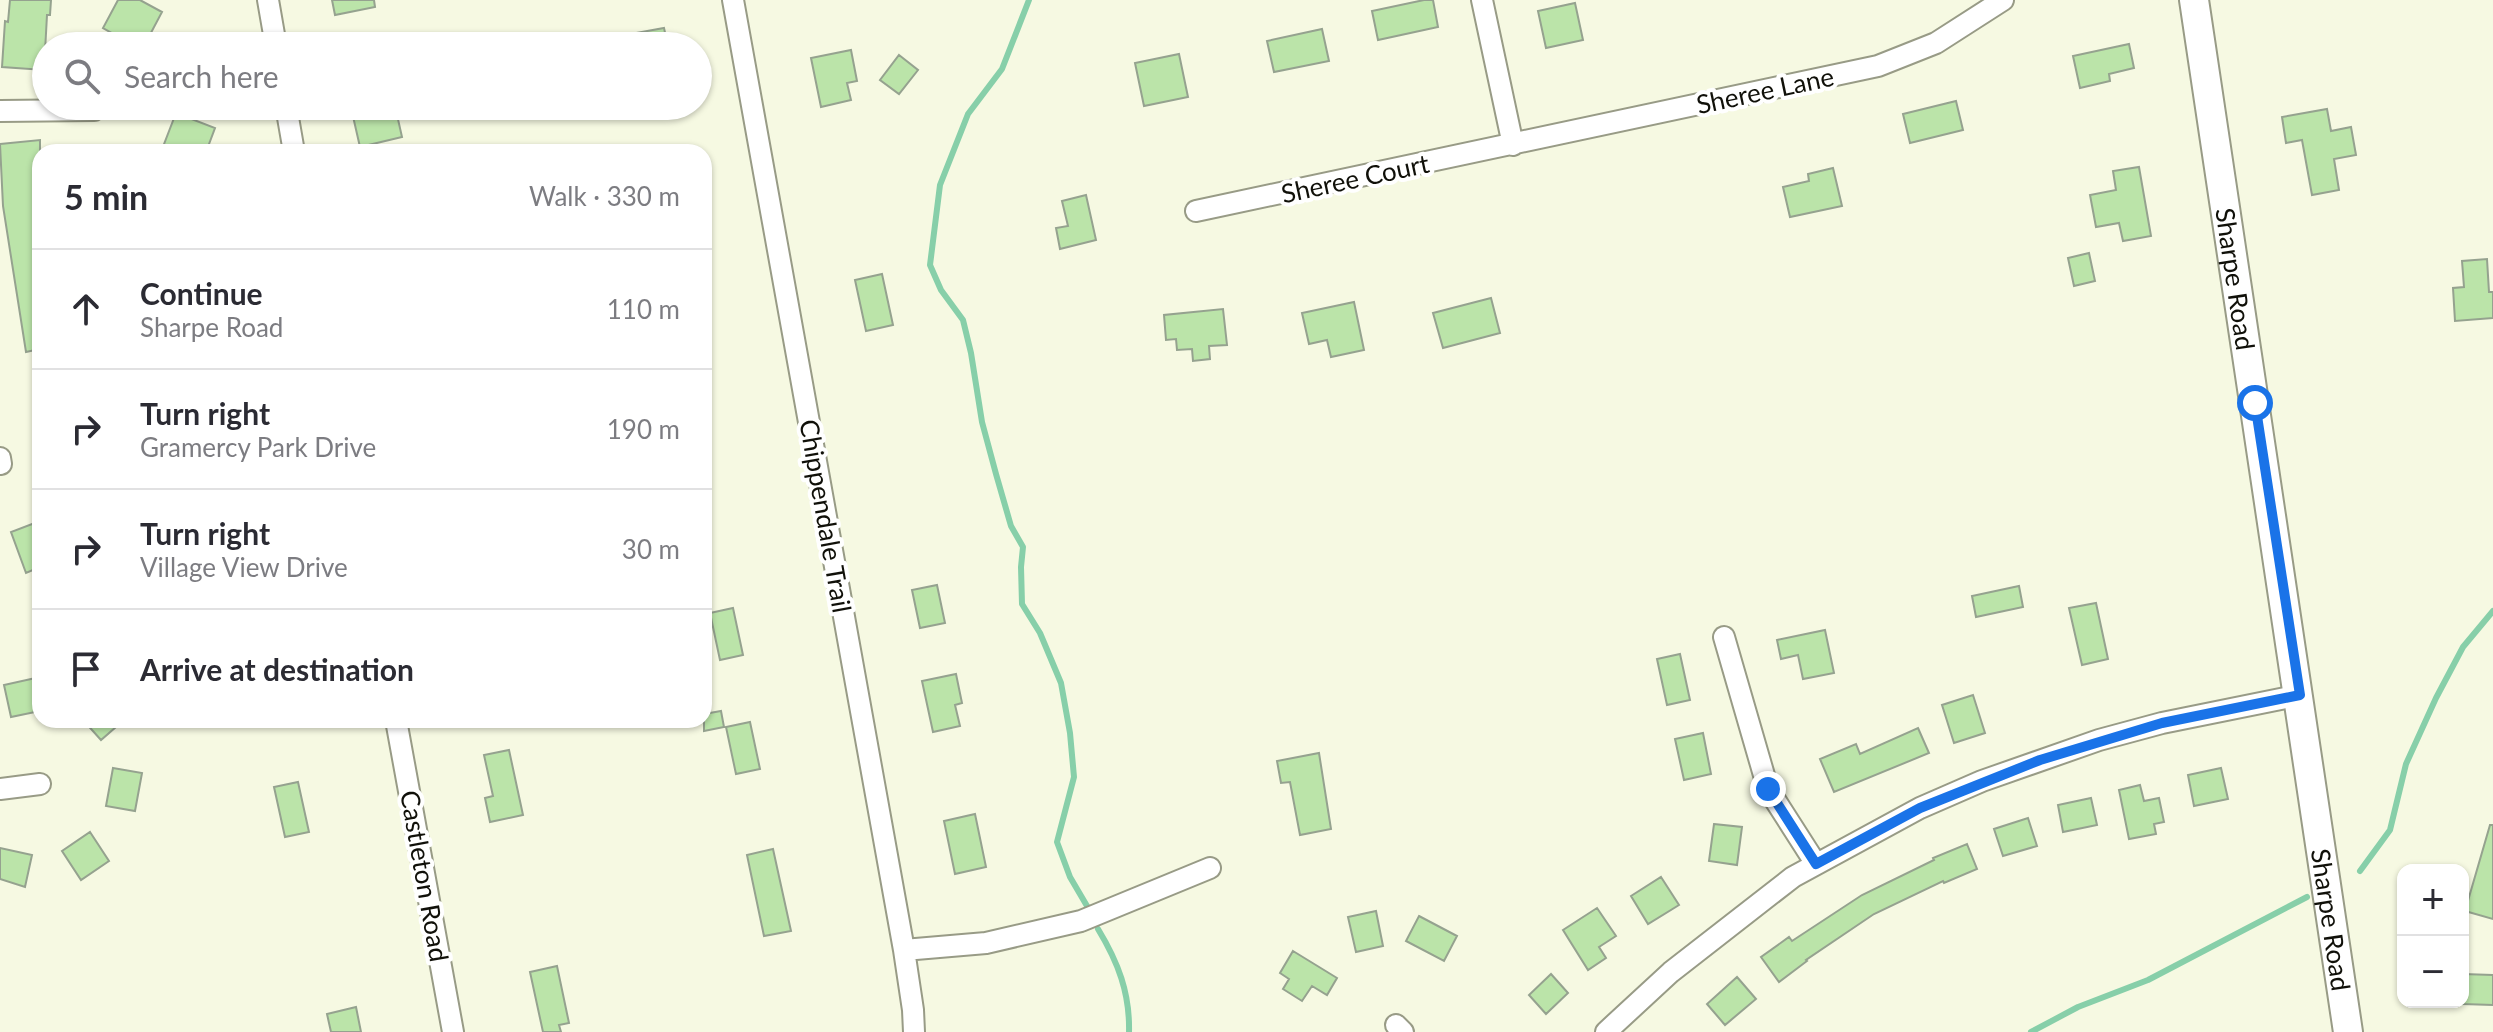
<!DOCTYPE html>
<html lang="en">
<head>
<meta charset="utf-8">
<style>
	:root { --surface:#fff; --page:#f7f7f7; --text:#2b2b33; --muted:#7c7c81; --line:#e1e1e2 }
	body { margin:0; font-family:Lato,sans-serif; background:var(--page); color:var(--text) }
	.controls { position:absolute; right:24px; bottom:24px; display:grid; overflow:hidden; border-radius:16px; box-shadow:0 2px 6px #0004 }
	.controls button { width:72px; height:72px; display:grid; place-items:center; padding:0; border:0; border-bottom:2px solid var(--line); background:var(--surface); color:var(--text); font:40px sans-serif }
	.stop { position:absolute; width:24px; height:24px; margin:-18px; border:6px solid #1a73e8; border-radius:50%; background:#fff }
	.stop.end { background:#1a73e8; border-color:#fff; box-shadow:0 2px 8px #0008 }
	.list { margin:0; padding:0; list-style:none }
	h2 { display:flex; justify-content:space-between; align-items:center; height:104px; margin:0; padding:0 32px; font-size:34px }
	h2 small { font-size:26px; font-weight:400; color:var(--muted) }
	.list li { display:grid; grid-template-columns:52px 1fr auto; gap:24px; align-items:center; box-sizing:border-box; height:120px; padding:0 32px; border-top:2px solid var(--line) }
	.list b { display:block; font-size:30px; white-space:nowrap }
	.list p { margin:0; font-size:26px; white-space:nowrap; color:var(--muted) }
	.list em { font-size:26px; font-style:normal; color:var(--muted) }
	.icon { flex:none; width:44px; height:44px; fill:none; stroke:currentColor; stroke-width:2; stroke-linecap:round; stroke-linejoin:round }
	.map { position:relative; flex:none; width:2493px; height:1032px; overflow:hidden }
	.search { position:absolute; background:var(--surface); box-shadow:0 2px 6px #0004; left:32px; top:32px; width:680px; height:88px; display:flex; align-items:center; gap:20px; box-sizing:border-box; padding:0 28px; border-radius:44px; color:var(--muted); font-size:30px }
	.panel { position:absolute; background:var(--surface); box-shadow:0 2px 6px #0004; left:32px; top:144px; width:680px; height:584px; border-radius:24px }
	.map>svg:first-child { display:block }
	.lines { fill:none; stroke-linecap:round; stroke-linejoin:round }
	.stream { stroke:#87cfa9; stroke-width:6 }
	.building { fill:#bbe4a9; stroke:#95a28f; stroke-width:2 }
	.street-casing { stroke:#989b86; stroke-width:24 }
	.secondary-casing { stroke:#989b86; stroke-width:32 }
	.street { stroke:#fff; stroke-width:20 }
	.secondary { stroke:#fff; stroke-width:28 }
	.route { stroke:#1a73e8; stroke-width:10 }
	.labels { text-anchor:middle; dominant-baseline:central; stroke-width:8; stroke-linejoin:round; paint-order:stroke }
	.street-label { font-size:26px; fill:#101009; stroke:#fff }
</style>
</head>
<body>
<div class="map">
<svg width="2493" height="1032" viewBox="0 0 2493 1032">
	<rect width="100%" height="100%" fill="#f6f9e2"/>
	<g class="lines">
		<path class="stream" d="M 1029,0 L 1002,69 L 968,114 L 940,185 L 930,265 L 941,290 L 963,320 L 971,353 L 982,422 L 996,474 L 1011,526 L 1023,547 L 1021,567 L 1022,604 L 1040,633 L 1061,683 L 1070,733 L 1074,777 L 1057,842 L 1070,877 L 1087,906
			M 2360,871 L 2390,830 L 2406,764 L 2436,698 L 2463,647 L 2493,611
			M 1098,929 C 1118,962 1130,993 1129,1032
			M 2031,1032 L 2078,1007 L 2148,980 L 2307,897"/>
	</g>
	<path class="building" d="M 10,0 L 51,0 L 50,15 L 47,15 L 44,70 L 2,67 L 5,21 L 8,22 Z
		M 118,0 L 140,0 L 162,12 L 144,46 L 135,46 L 103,28 Z
		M 332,0 L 374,0 L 375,7 L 335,15 Z
		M 1424,0 L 1433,0 L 1438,27 L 1378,40 L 1372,11 Z
		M 1575,3 L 1583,40 L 1546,48 L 1538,11 Z
		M 664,28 L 668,46 L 639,46 L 636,33 Z
		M 1322,29 L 1329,61 L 1274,72 L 1267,41 Z
		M 2129,44 L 2134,68 L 2109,74 L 2110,81 L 2080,88 L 2073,56 Z
		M 851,50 L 857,81 L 847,83 L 851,100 L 821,107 L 811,58 Z
		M 1179,54 L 1188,97 L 1144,106 L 1135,63 Z
		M 899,55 L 918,70 L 899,94 L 880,80 Z
		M 1956,101 L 1963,130 L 1910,143 L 1903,114 Z
		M 376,106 L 395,106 L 402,137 L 360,147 L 352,112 Z
		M 2327,109 L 2331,131 L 2351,127 L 2356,155 L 2334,159 L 2339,190 L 2312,195 L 2302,140 L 2286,143 L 2282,117 Z
		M 176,113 L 215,128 L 206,152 L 161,152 Z
		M 40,140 L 40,349 L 26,352 L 3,206 L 0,144 Z
		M 2139,167 L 2151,236 L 2123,241 L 2119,223 L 2096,227 L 2090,195 L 2116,190 L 2113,171 Z
		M 1833,168 L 1842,206 L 1790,217 L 1783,187 L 1809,181 L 1808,174 Z
		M 1086,195 L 1096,240 L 1060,249 L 1056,228 L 1068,226 L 1062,201 Z
		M 2089,253 L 2095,281 L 2074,286 L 2068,258 Z
		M 2487,259 L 2489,292 L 2493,292 L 2493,318 L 2455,321 L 2453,288 L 2464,287 L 2462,261 Z
		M 882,274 L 893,325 L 866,331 L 855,280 Z
		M 1491,298 L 1500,333 L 1443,348 L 1433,313 Z
		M 1354,302 L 1364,350 L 1331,357 L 1327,340 L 1309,344 L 1302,313 Z
		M 1223,309 L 1227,345 L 1209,346 L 1210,359 L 1193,361 L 1192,349 L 1177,350 L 1176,339 L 1166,340 L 1164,315 Z
		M 40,521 L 40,567 L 26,573 L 11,532 Z
		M 937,585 L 945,623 L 920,628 L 912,590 Z
		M 2019,586 L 2023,607 L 1976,617 L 1972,596 Z
		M 2096,603 L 2108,659 L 2082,665 L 2069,608 Z
		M 733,608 L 743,655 L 720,660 L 710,613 Z
		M 1825,630 L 1834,673 L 1803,679 L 1798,655 L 1781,659 L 1777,640 Z
		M 1680,654 L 1690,700 L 1667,705 L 1657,659 Z
		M 956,674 L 962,703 L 955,705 L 960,726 L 933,732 L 922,681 Z
		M 40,677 L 40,711 L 11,717 L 4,685 Z
		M 1973,695 L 1985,733 L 1954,743 L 1942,705 Z
		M 721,711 L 724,727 L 704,731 L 704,714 Z
		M 83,720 L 124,720 L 101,740 Z
		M 750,722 L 760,769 L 736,774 L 726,727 Z
		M 1918,728 L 1929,753 L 1834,792 L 1820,759 L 1856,744 L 1860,754 Z
		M 1703,733 L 1711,774 L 1684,780 L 1675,739 Z
		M 509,750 L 523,815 L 490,822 L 485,798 L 493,796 L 484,755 Z
		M 1319,753 L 1331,829 L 1300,835 L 1290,782 L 1281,783 L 1277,761 Z
		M 113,768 L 142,773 L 135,811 L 106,806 Z
		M 2221,768 L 2228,799 L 2194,806 L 2188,775 Z
		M 298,782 L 309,832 L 285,837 L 274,787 Z
		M 2140,785 L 2144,801 L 2159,798 L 2164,822 L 2154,824 L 2156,834 L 2129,839 L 2119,790 Z
		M 2091,798 L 2097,825 L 2063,832 L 2058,805 Z
		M 975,814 L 986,867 L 955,874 L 944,821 Z
		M 2028,818 L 2037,846 L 2003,856 L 1994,829 Z
		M 1714,824 L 1742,827 L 1737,865 L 1709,861 Z
		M 2490,825 L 2493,825 L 2493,919 L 2465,911 Z
		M 90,832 L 109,861 L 81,880 L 62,851 Z
		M 1967,844 L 1977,869 L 1944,883 L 1943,881 L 1874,914 L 1806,960 L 1807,961 L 1779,982 L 1761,957 L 1789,937 L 1792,941 L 1862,895 L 1934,860 L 1933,858 Z
		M 0,848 L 32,855 L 25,887 L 0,879 Z
		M 773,849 L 791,931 L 764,936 L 747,855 Z
		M 1661,877 L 1679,905 L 1648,924 L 1631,896 Z
		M 1597,908 L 1616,936 L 1599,947 L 1606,958 L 1588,970 L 1563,930 Z
		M 1376,911 L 1383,946 L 1356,952 L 1348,917 Z
		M 1419,916 L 1457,936 L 1444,961 L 1406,941 Z
		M 1293,951 L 1337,978 L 1327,995 L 1312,986 L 1302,1001 L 1283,989 L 1289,979 L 1280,973 Z
		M 557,966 L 569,1023 L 559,1025 L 561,1032 L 543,1032 L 530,972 Z
		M 1551,974 L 1568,993 L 1546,1014 L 1529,995 Z
		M 2463,974 L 2493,975 L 2493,1005 L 2463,1004 Z
		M 1737,977 L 1756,999 L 1725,1025 L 1707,1004 Z
		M 356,1007 L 361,1032 L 331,1032 L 327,1014 Z"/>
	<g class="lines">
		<defs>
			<path id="street" d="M 268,0 L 276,46
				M 733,0 L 904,950 L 913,1010 L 914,1032
				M 1482,0 L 1513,145
				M 286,106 L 294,152
				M 0,111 L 94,110
				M 1196,211 L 1878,66 L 1936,43 L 2003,0
				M 0,458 L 1,464
				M 1724,637 L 1768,789 L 1816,864
				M 396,720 L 453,1032
				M 0,789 L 40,784
				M 904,950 L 986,943 L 1081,921 L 1210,868
				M 1396,1025 L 1403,1032
				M 1606,1032 L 1671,972 L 1793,877 L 1920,808 L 1982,781 L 2099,740 L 2162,723 L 2300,695"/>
			<g id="secondary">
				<path id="s1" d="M 2194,0 L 2348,1032"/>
			</g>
		</defs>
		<use href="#street" class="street-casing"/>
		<use href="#secondary" class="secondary-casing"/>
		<use href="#street" class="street"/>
		<use href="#secondary" class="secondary"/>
	</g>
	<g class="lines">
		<path class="route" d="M 1768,789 L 1816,864 L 1920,808 L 2040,760 L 2162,723 L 2300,695 L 2255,403"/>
	</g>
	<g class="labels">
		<g class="street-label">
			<text transform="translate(1765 90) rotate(-12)">Sheree Lane</text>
			<text transform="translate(1355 178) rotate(-12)">Sheree Court</text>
			<text stroke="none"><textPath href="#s1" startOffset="282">Sharpe Road</textPath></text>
			<text transform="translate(826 516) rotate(80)">Chippendale Trail</text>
			<text transform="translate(425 876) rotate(80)">Castleton Road</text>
			<text stroke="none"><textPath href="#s1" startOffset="930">Sharpe Road</textPath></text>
		</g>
	</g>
</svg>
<div class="controls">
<button>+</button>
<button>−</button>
</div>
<div class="stop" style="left:2255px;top:403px"></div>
<div class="stop end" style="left:1768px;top:789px"></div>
<div class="search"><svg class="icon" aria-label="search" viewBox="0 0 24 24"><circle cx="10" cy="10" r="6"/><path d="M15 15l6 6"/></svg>Search here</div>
<section class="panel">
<h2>5 min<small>Walk · 330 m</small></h2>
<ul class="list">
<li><svg class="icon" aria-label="ahead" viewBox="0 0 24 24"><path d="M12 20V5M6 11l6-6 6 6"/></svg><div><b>Continue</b><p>Sharpe Road</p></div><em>110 m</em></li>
<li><svg class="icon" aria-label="right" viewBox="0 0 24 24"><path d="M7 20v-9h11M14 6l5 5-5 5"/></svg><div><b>Turn right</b><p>Gramercy Park Drive</p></div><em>190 m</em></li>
<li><svg class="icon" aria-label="right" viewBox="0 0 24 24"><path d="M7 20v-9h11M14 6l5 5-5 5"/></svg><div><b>Turn right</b><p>Village View Drive</p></div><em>30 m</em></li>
<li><svg class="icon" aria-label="arrive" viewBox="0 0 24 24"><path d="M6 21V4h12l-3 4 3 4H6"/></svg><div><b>Arrive at destination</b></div></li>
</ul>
</section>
</div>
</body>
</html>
